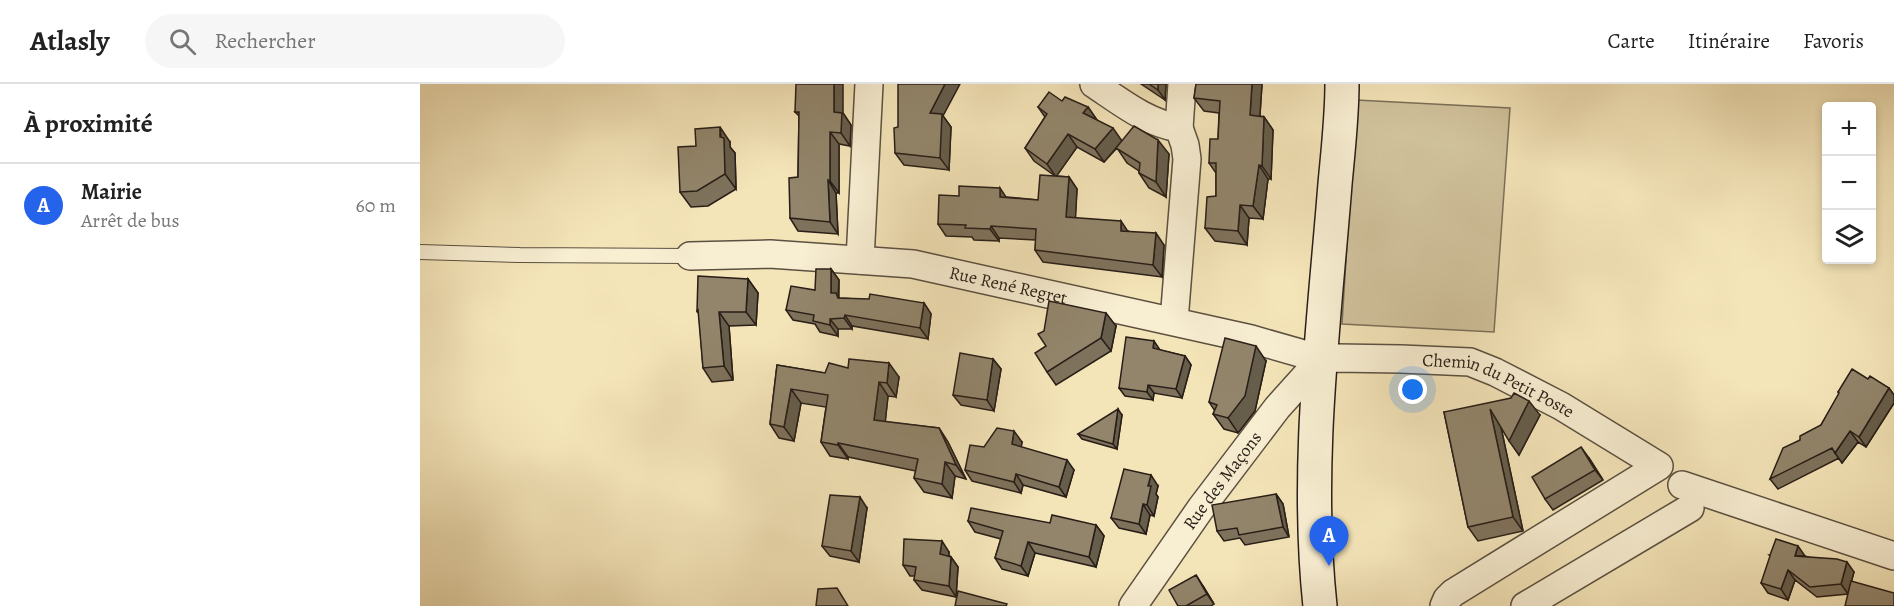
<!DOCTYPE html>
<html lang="fr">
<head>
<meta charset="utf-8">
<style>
	:root { --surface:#fff; --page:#f6f6f6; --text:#222; --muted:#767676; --line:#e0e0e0; --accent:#2563eb }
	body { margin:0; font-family:Alegreya,serif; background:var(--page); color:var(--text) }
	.controls { position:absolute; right:18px; top:18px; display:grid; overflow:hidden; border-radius:6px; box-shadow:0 3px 9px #0003 }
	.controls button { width:54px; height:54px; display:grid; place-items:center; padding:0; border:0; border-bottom:2px solid var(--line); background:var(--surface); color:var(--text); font:30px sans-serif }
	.you { position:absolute; left:993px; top:306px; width:21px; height:21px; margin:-15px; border:4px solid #fff; border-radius:50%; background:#1a73e8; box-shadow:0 0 0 9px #1a73e833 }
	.badge { display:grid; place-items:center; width:39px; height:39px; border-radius:50%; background:var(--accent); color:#fff; font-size:20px; font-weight:700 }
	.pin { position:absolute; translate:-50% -50px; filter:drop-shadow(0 2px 3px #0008) }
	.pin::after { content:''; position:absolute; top:32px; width:21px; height:18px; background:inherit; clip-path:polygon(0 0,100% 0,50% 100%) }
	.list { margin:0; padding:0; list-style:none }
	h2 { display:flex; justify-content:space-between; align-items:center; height:78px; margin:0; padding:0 24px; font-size:26px }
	h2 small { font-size:20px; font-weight:400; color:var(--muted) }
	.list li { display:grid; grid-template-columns:39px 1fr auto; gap:18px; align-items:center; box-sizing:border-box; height:84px; padding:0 24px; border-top:2px solid var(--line) }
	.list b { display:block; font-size:22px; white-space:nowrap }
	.list p { margin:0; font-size:20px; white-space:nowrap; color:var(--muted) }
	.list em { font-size:20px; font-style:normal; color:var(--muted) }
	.icon { flex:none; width:33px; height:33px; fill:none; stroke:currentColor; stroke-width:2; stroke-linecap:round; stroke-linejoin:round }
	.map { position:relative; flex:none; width:1474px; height:522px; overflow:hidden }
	header { display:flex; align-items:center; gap:36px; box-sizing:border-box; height:84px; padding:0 30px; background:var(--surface); border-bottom:2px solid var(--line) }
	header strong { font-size:28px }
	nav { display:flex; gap:33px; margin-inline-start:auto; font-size:21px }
	.search { width:420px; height:54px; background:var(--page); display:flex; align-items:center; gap:15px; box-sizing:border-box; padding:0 21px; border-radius:33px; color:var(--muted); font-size:22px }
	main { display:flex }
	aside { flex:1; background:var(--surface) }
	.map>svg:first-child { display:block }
	.green { fill:#d1c39d; stroke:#7c705a; stroke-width:1.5 }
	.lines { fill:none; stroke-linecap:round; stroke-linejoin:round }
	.lane-casing { stroke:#5b5040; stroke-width:16 }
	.street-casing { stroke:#5b5040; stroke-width:30 }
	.secondary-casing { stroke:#281e17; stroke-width:36 }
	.lane { stroke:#f8eed2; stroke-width:14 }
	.street { stroke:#f8eed2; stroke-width:27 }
	.secondary { stroke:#f8eed2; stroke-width:33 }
	.wall { fill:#7e725c; stroke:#281e17; stroke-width:1.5 }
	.shaded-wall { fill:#665d4b; stroke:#281e17; stroke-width:1.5 }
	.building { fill:#92856b; stroke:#281e17; stroke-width:1.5 }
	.labels { text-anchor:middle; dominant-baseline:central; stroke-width:4.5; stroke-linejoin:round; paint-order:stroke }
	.street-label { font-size:18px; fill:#281e17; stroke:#f8eed2 }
</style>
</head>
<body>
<header>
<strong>Atlasly</strong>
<div class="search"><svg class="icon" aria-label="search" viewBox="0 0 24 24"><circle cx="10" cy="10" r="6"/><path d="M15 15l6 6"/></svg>Rechercher</div>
<nav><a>Carte</a><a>Itinéraire</a><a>Favoris</a></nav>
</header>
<main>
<aside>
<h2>À proximité<small></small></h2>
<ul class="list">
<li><span class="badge">A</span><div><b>Mairie</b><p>Arrêt de bus</p></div><em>60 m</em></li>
</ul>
</aside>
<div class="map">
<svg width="1474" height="522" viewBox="0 0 1474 522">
	<rect width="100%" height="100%" fill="#f4e5b9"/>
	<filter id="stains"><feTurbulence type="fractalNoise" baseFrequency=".00333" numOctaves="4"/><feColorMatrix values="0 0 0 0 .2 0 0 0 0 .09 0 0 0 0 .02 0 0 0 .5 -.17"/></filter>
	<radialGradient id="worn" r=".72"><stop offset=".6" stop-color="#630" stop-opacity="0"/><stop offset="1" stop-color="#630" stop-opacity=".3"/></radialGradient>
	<path class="green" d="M 936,16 L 1090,24 L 1074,248 L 922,240 Z"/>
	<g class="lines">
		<defs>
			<path id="lane" d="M 0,168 L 100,171 L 270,172"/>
			<g id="street">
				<path d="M 674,0 C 701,18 727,39 759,44 L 765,61 L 767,75 L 754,237"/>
				<path d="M 759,44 L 762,0"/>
				<path id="s1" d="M 270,172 L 350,170 L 493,180 L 831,255 L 901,275 L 917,274 L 981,275 L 1050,278 L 1075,288 L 1141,322 L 1239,382 L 1033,509 L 1027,515 L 1024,522"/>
				<path d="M 440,176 L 449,0"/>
				<path d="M 1262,401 L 1474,472"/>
				<path id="s2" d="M 713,522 L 781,424 L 857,324 L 901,275"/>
				<path d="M 1105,522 L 1270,424"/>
			</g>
			<path id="secondary" d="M 900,522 C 885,382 904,240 915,100 C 918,67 922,33 922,0"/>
		</defs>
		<use href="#lane" class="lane-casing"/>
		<use href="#street" class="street-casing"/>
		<use href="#secondary" class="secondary-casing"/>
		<use href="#lane" class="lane"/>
		<use href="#street" class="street"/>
		<use href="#secondary" class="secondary"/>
	</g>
	<path class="wall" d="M 721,0 L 746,0 L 745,16 Z
		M 776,0 L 842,0 L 840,32 L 844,33 L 853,46 L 851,95 L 848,95 L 843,135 L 829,134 L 827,161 L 795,157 L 785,144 L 796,112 L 796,89 L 789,79 L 798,55 L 799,29 L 784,27 L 774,14 Z
		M 642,17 L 668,23 L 677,36 L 702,57 L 749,70 L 746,113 L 729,104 L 719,89 L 719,87 L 707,79 L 697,64 L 684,78 L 657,63 L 636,92 L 649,93 L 657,105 L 655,134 L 708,147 L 744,161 L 742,193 L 623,178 L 615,166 L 616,156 L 579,154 L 579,157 L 554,156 L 552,153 L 526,152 L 518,140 L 587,113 L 618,116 L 635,92 L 614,77 L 605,64 L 625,33 L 618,23 Z
		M 375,28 L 423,29 L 431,41 L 430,62 L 419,60 L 419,109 L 416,109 L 418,150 L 378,147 L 370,134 L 378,93 L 379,32 Z
		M 523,32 L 531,43 L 529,86 L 484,81 L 475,69 Z
		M 310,58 L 310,63 L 315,69 L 316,105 L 288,122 L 271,123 L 260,108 Z
		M 411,185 L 419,196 L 419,214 L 504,219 L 511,230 L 508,255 L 432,242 L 432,245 L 418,245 L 418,252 L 400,248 L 395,240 L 373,236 L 366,226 L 395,206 Z
		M 328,195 L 338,209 L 336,241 L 309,242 L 313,296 L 292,298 L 283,284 L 279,230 L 277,227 Z
		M 696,242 L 691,267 L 636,301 L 627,288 Z
		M 740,266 L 765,272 L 771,281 L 762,314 L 734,309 L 733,316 L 705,312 L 699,304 Z
		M 573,275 L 581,285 L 574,327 L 541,321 L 533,311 Z
		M 846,277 L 835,327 L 818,349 L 804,345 L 793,330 L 795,327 L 789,318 Z
		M 357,281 L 405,289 L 428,284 L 479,293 L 476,313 L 468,312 L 465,338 L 519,344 L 528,358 L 546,395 L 535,392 L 532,414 L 504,408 L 494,394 L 496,387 L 428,373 L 428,375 L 410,372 L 401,358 L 406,323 L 381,319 L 374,357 L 359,354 L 350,340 Z
		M 1448,295 L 1469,304 L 1474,311 L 1474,319 L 1446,363 L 1438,358 L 1422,379 L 1419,374 L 1358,405 L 1350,395 L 1380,356 L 1401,341 L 1419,310 L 1418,308 Z
		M 1024,328 L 1120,331 L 1099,371 L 1081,343 L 1103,447 L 1058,457 L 1048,443 Z
		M 702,331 L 697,365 L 662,355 L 658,350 Z
		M 602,358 L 601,363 L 654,386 L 646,413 L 603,401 L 601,409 L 552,397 L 545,386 L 564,363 Z
		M 1169,374 L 1183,396 L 1133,426 L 1125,415 Z
		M 738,402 L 736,410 L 738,413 L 734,432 L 730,431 L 726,450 L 699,444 L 691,434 Z
		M 856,410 L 863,420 L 869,453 L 825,461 L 820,454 L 804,457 L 797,447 Z
		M 447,424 L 439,478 L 410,472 L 402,462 Z
		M 548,437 L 630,439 L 676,441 L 684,452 L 676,483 L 615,469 L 608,492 L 582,485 L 575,474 L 581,455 L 555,448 Z
		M 529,468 L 529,472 L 531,473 L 538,483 L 536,513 L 502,506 L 494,496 L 495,492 L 490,492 L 483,481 Z
		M 1385,472 L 1434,488 L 1428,510 L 1397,513 L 1375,496 L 1368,516 L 1348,509 L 1341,499 Z
		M 783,502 L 794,520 L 791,522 L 758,522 Z"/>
	<path class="shaded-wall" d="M 414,0 L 423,0 L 423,29 L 431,41 L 430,62 L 421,49 L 414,28 Z
		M 525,0 L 540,0 L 523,32 L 531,43 L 529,86 L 520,74 L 510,29 Z
		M 738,0 L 746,0 L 745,16 L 738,6 Z
		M 832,0 L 842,0 L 839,44 L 830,31 Z
		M 668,23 L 677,36 L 663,29 Z
		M 844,33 L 853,46 L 851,95 L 842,82 Z
		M 300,43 L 310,58 L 310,63 L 315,69 L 316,105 L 305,90 Z
		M 693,44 L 702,57 L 684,78 L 675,65 Z
		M 410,48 L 419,60 L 419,109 L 410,97 Z
		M 648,50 L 657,63 L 636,93 L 627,80 Z
		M 738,56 L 749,70 L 746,113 L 736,98 Z
		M 839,81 L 848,95 L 843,135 L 833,122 Z
		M 649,93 L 657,105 L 655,145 L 646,133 Z
		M 408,96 L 416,109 L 418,150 L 410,138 Z
		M 580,104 L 588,116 L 580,113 Z
		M 820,121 L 829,134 L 827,161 L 818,147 Z
		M 701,137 L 709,149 L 701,147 Z
		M 571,142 L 579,154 L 579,157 L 570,145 Z
		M 736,149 L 744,161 L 742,193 L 733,181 Z
		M 411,185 L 419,196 L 418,213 L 423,220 L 411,209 Z
		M 328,195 L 338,209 L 336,241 L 326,228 Z
		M 504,219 L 511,230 L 508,255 L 500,244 Z
		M 299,228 L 309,242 L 313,296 L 304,282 Z
		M 686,229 L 696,242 L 691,267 L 681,254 Z
		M 425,231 L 432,242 L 432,245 L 424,234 Z
		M 410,235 L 418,245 L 418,252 L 410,241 Z
		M 734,257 L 740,266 L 739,273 L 733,264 Z
		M 836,262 L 846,277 L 835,327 L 818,349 L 808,334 Z
		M 765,272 L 771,281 L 762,314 L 756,305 Z
		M 573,275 L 581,285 L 574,327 L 567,316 Z
		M 469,279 L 479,293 L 476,313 L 467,299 Z
		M 459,298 L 468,312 L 464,350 L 454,336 Z
		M 728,301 L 734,309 L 733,316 L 727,308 Z
		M 1469,304 L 1474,311 L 1474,319 L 1446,363 L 1439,353 Z
		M 371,305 L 381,319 L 374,357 L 364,343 Z
		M 1109,317 L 1120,331 L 1099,371 L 1089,357 Z
		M 698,325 L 702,331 L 697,365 L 693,360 Z
		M 1070,325 L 1080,339 L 1103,447 L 1093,433 Z
		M 519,344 L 528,358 L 546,395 L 536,381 Z
		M 594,347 L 602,358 L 600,371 L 592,360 Z
		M 1430,347 L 1438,358 L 1422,379 L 1415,369 Z
		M 418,359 L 428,373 L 428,375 L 418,361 Z
		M 1161,363 L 1169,374 L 1183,396 L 1175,386 Z
		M 647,376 L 654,386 L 646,413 L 639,403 Z
		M 525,378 L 535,392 L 532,414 L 522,400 Z
		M 596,390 L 603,401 L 601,409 L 594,398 Z
		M 731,391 L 738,402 L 736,410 L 738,413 L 734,432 L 727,421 L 728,402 Z
		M 856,410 L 863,420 L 869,453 L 863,443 Z
		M 440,413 L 447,424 L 439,478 L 431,467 Z
		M 723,420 L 730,431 L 726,450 L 719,440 Z
		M 676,441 L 684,452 L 676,483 L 669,473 Z
		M 522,457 L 529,468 L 528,481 L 520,470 Z
		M 608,458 L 615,469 L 608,492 L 601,482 Z
		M 1378,462 L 1385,472 L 1375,472 Z
		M 531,473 L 538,483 L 536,513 L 529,502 Z
		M 1427,478 L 1434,488 L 1428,510 L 1421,500 Z
		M 1368,486 L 1375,496 L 1368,516 L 1361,505 Z
		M 776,491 L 783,502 L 794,520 L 787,510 Z"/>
	<path class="building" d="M 376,0 L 414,0 L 414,28 L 422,29 L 421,49 L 410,48 L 410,97 L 408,96 L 410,138 L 370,134 L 369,94 L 378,93 L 379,28 L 375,28 Z
		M 478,0 L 525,0 L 510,29 L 522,30 L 520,74 L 475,69 L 474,44 L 478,43 Z
		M 729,0 L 738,0 L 738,6 Z
		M 776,0 L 832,0 L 830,31 L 844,33 L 842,82 L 839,81 L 833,122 L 820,121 L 818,147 L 785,144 L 787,113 L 796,112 L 796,79 L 789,79 L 790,55 L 798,55 L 800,17 L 774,14 Z
		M 629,8 L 642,17 L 645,13 L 668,23 L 663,29 L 693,44 L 675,65 L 648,50 L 627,80 L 605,64 L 627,30 L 618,23 Z
		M 714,42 L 738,56 L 736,98 L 719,89 L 720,79 L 696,64 Z
		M 300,43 L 300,53 L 304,54 L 305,90 L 277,107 L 260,108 L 258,63 L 276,62 L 275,45 Z
		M 620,91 L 649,93 L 646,133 L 701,137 L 701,147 L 736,149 L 733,181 L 615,166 L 616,145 L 571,142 L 570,145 L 545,144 L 546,141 L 518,140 L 519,111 L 539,112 L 539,102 L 580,104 L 580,113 L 618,116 Z
		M 396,185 L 411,185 L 411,209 L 416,209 L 418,214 L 449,215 L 450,210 L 504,219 L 500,244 L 425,231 L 424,234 L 410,235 L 410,241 L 393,237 L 394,231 L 366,226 L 371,202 L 395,206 Z
		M 278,192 L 328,195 L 326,228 L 299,228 L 304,282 L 283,284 L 278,226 L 277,227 Z
		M 629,217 L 686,229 L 681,254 L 627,288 L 615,269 L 626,262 L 618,250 L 624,247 Z
		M 706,253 L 734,257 L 733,264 L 765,272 L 756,305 L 728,301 L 727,308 L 699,304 Z
		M 805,254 L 836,262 L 825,312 L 808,334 L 793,330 L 797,321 L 789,318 Z
		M 540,269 L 573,275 L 567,316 L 533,311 Z
		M 429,275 L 469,279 L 467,299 L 459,298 L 454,336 L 519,344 L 536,381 L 525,378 L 522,400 L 494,394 L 498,375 L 418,359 L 418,361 L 401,358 L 408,311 L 371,305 L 364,343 L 350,340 L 357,281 L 405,289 L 409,279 L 428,284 Z
		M 1432,285 L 1448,295 L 1450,292 L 1469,304 L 1439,353 L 1430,347 L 1415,369 L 1412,364 L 1350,395 L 1363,364 L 1380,356 L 1380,352 L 1401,341 L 1419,309 L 1418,308 Z
		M 1094,309 L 1109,317 L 1089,357 L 1070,325 L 1093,433 L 1048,443 L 1024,328 L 1091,314 Z
		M 698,325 L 693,360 L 658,350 Z
		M 577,344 L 594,347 L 592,360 L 647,376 L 639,403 L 596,390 L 594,398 L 545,386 L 550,361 L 564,363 Z
		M 1161,363 L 1175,386 L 1125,415 L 1112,393 Z
		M 704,385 L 731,391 L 728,402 L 731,402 L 727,421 L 723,420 L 719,440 L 691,434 Z
		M 856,410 L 863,443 L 819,451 L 817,444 L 797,447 L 792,421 Z
		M 410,411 L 440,413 L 431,467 L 402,462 Z
		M 551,424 L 630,439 L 632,431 L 676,441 L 669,473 L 608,458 L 601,482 L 575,474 L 583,447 L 548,437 Z
		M 484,455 L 522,457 L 520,470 L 531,473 L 529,502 L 494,496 L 496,483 L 483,481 Z
		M 1356,455 L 1378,462 L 1375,472 L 1417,475 L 1427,478 L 1421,500 L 1390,503 L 1368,486 L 1361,505 L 1341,499 L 1350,472 L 1349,471 L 1350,471 Z
		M 776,491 L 787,510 L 766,522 L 758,522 L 749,506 Z
		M 1431,497 L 1474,509 L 1474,522 L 1425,522 Z
		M 417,504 L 428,522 L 396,522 L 398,505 Z
		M 538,507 L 587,520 L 586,522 L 535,522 Z"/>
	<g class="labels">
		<g class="street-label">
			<text stroke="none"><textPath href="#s1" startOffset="321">Rue René Regret</textPath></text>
			<text stroke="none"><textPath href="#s1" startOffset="825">Chemin du Petit Poste</textPath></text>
			<text stroke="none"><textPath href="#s2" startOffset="154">Rue des Maçons</textPath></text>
		</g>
	</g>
	<rect width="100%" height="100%" filter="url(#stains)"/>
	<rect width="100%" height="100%" fill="url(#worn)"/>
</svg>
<div class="controls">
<button>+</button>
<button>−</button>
<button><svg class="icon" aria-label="layers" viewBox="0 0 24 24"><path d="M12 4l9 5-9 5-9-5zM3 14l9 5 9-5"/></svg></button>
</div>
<div class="you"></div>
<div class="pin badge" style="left:909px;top:482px">A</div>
</div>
</main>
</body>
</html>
